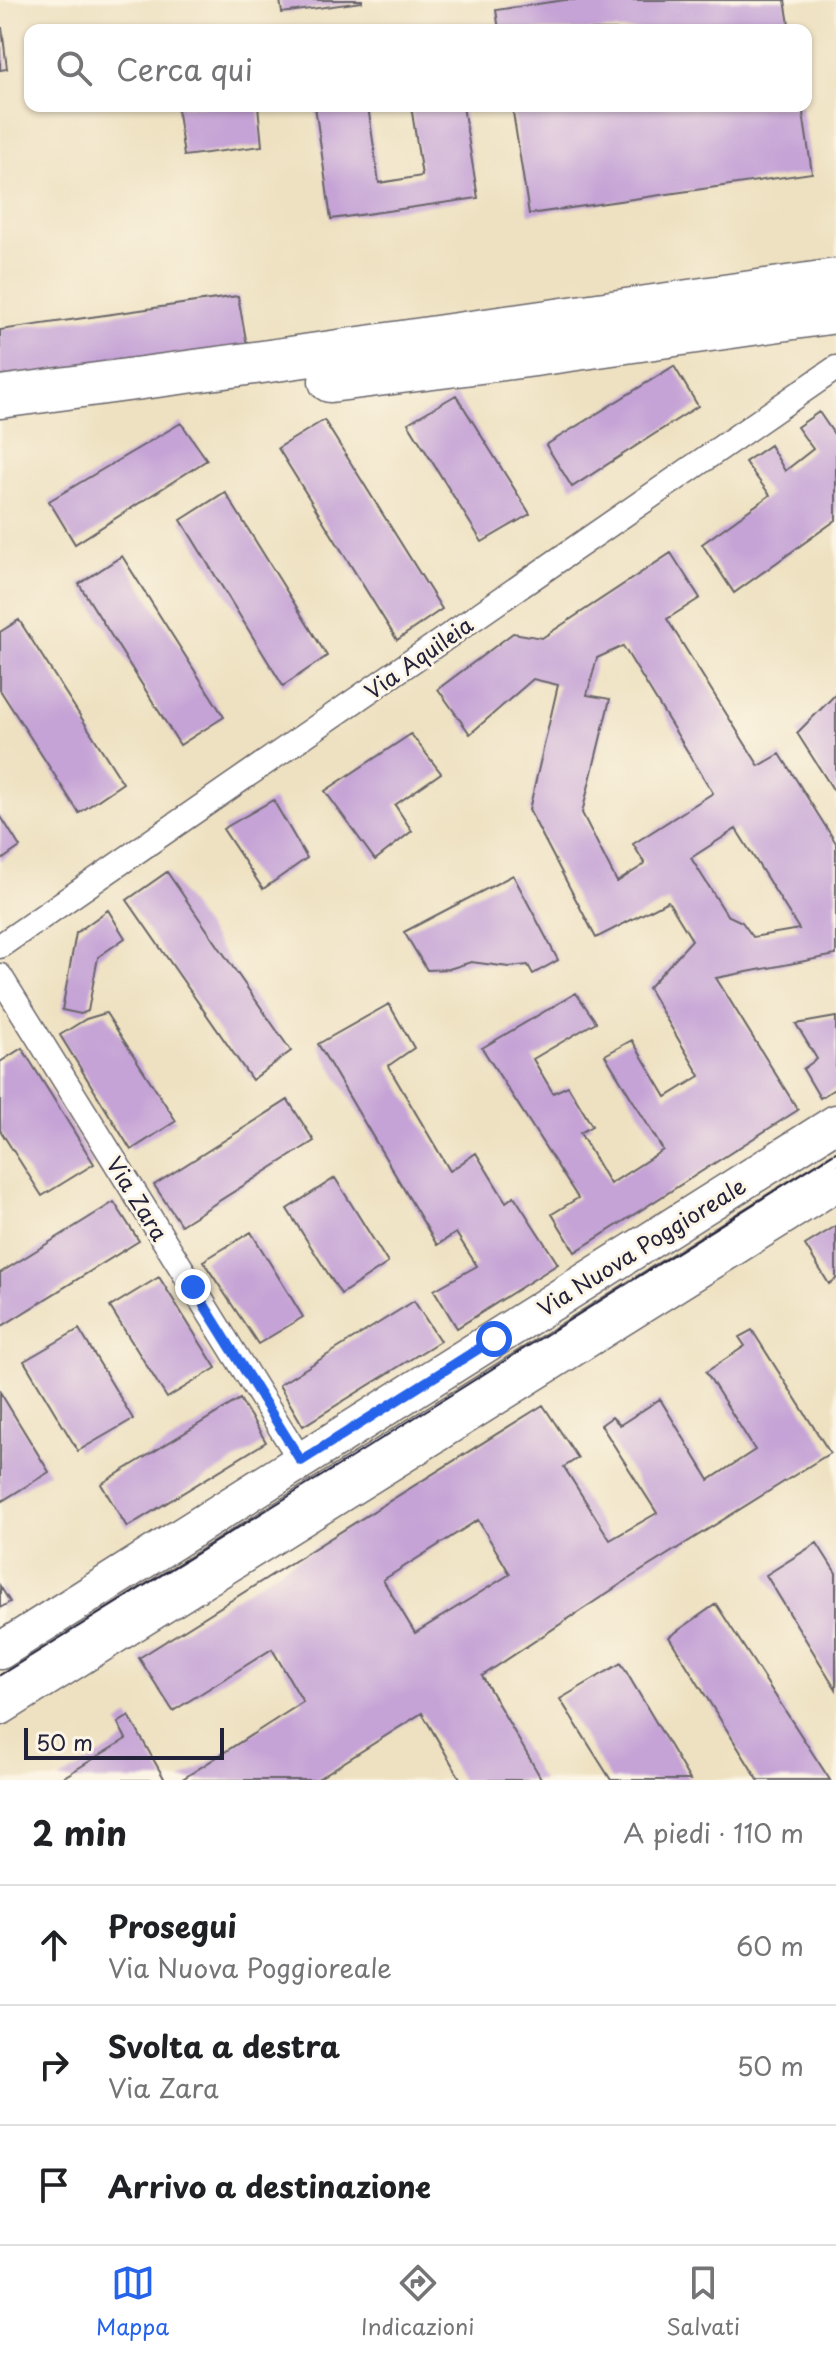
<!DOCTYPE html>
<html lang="it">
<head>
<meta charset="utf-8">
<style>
	:root { --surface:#fff; --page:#f6f6f6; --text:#202124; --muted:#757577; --line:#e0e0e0; --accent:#2563eb }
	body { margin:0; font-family:"Playpen Sans",sans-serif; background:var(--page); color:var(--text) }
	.scale { position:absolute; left:24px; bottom:20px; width:200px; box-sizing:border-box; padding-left:8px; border:4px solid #22223b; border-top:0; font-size:22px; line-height:28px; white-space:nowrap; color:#22223b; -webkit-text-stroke:6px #fcf5e5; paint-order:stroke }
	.stop { position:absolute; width:24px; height:24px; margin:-18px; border:6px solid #2563eb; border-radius:50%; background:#fff }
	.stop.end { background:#2563eb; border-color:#fff; box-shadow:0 2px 8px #0008 }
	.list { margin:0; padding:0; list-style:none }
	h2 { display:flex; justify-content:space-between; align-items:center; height:104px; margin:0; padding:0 32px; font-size:34px }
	h2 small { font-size:26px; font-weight:400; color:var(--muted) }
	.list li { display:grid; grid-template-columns:52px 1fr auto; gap:24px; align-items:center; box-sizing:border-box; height:120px; padding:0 32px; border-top:2px solid var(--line) }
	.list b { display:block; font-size:30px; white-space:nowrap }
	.list p { margin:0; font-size:26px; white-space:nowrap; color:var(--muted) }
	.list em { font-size:26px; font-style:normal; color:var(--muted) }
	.icon { flex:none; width:44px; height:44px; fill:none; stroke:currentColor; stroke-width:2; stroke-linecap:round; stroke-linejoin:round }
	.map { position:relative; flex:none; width:836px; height:1780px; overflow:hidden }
	.search { position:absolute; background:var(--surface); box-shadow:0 2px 6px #0004; left:24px; right:24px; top:24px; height:88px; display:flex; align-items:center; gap:20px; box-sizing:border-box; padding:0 28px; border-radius:16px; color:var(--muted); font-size:30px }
	.sheet { height:464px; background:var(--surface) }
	nav { display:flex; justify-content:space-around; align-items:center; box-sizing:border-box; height:112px; border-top:2px solid var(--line); background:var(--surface); font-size:22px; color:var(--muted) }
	nav a { display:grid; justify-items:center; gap:4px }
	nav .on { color:var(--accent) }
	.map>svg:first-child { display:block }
	.building { fill:#c5a3d6; fill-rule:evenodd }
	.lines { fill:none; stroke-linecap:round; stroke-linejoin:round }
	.service-casing { stroke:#69656a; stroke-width:15 }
	.minor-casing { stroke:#69656a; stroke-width:27 }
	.secondary-casing { stroke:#69656a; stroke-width:39 }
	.trunk-casing { stroke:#69656a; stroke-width:45 }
	.service { stroke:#fff; stroke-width:12 }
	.minor { stroke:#fff; stroke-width:24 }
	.secondary { stroke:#fff; stroke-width:36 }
	.trunk { stroke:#fff; stroke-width:42 }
	.tram { stroke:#22223b; stroke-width:2 }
	.route { stroke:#2563eb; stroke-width:10 }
	.labels { text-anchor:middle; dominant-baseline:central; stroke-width:6; stroke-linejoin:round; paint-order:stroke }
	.street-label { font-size:22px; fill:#22223b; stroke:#fcf5e5 }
</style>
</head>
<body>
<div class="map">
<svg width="836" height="1780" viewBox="0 0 836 1780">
	<rect width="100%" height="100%" fill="#fcf5e5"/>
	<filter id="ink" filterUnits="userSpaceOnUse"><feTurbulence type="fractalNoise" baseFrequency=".0125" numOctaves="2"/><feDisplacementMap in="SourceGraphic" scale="16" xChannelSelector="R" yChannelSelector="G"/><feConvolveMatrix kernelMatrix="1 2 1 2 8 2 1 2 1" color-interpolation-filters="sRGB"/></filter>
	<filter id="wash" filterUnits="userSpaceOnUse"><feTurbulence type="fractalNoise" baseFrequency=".006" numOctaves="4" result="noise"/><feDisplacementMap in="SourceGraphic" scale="32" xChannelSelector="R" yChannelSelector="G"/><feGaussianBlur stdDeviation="1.8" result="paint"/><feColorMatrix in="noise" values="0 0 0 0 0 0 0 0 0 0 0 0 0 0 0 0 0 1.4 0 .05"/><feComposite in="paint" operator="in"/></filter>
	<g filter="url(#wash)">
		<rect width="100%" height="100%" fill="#eee1c1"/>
		<g id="blocks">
			<path class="building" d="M 280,0 L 362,0 L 362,2 L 282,13 Z
				M 565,0 L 785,0 L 790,30 L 499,30 L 496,10 Z
				M 0,28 L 2,28 L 7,69 L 0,70 Z
				M 177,106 L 258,106 L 262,146 L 184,156 Z
				M 315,106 L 368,106 L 379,183 L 422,176 L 411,106 L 463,106 L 478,198 L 331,219 Z
				M 512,106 L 802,106 L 812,173 L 529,214 Z
				M 238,296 L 246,340 L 252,350 L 0,384 L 0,330 Z
				M 674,366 L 698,406 L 572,487 L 546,445 Z
				M 456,395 L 530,514 L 482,542 L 408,423 Z
				M 819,412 L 836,437 L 836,520 L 734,593 L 702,544 L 770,495 L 745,462 L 770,445 L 785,471 L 813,449 L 797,427 Z
				M 324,420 L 442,609 L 397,640 L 278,448 Z
				M 181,423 L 207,460 L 75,544 L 49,501 Z
				M 225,492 L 327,656 L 283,686 L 181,520 Z
				M 671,553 L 700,598 L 667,619 L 759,766 L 780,754 L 836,843 L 836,955 L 716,978 L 798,1110 L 575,1252 L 552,1214 L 578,1198 L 482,1048 L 576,993 L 596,1022 L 533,1059 L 553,1093 L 568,1086 L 592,1126 L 580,1133 L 610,1184 L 663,1150 L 605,1055 L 632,1040 L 666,1097 L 700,1076 L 648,988 L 692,940 L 668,901 L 596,938 L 529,810 L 558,685 L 533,679 L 470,734 L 438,689 L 513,633 L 542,638 ZM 623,646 L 713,793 L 633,844 L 645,864 L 617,882 L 582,813 L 610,699 L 587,695 L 597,658 ZM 736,829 L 799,929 L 753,937 L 742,922 L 727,915 L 691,858 Z
				M 122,556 L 224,717 L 180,745 L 79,584 Z
				M 19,620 L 123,783 L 79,813 L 0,690 L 0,632 Z
				M 836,694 L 836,794 L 797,733 Z
				M 411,734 L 441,773 L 395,805 L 412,831 L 375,860 L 325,791 Z
				M 273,800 L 307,858 L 263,889 L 223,829 Z
				M 0,815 L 20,847 L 0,861 Z
				M 167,872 L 291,1051 L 252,1080 L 127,900 Z
				M 513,875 L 558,960 L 533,974 L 528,965 L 509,967 L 471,962 L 449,969 L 427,970 L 404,932 Z
				M 108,910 L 125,938 L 98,957 L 88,1011 L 81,1014 L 62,1010 L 76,933 Z
				M 389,1004 L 414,1048 L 388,1066 L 450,1171 L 476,1153 L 506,1202 L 514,1196 L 558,1264 L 457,1328 L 434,1290 L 477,1266 L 456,1233 L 437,1245 L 318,1044 Z
				M 106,1013 L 176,1121 L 131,1150 L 60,1035 L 86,1019 Z
				M 836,1017 L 836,1088 L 820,1098 L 803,1069 L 817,1059 L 796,1024 Z
				M 22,1048 L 94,1164 L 42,1196 L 0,1130 L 0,1062 Z
				M 288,1100 L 314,1141 L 181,1225 L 154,1185 Z
				M 335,1178 L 388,1263 L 341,1294 L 287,1209 Z
				M 114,1202 L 139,1241 L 2,1326 L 0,1322 L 0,1273 Z
				M 836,1226 L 836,1279 L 829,1284 L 805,1245 Z
				M 251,1232 L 303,1317 L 258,1344 L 203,1261 Z
				M 159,1277 L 216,1368 L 167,1398 L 110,1307 Z
				M 414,1301 L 440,1341 L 303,1426 L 279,1385 Z
				M 79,1329 L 133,1419 L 78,1451 L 24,1361 Z
				M 752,1330 L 830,1453 L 633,1576 L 482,1676 L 542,1780 L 461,1780 L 422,1713 L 316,1780 L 181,1780 L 303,1702 L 272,1649 L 173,1711 L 139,1658 L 543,1405 L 578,1458 L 564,1467 L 610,1540 L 657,1513 L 601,1425 L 612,1417 L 620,1425 L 660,1399 L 709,1480 L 755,1450 L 706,1372 L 745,1346 L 739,1337 ZM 478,1520 L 510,1574 L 415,1633 L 383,1580 Z
				M 0,1392 L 49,1472 L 2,1501 L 0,1497 Z
				M 240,1399 L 266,1442 L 127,1527 L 101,1484 Z
				M 817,1543 L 836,1573 L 836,1689 L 766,1575 Z
				M 0,1586 L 10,1602 L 0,1608 Z
				M 716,1604 L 830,1780 L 758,1780 L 669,1637 Z
				M 621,1663 L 690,1780 L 611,1780 L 560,1699 Z
				M 129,1716 L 165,1780 L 59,1780 L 126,1739 L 118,1723 Z"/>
		</g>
	</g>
	<g filter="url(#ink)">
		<use href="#blocks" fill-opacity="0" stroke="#69656a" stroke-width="2"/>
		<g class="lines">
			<defs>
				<path id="service" d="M 0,1683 L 836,1159"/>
				<path id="minor" d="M 0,946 L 836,368
					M 0,976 L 301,1461"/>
				<path id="secondary" d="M 0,1651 L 836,1123
					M 0,1707 L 836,1183"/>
				<path id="trunk" d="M 330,381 L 535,355 L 836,312
					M 0,397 L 262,362 L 836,280"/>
			</defs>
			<use href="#service" class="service-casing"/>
			<use href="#minor" class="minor-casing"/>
			<use href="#secondary" class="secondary-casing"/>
			<use href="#trunk" class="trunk-casing"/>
			<use href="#service" class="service"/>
			<use href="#minor" class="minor"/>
			<use href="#secondary" class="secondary"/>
			<use href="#trunk" class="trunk"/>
			<path class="tram" d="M 0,1675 L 349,1459 L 836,1152"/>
		</g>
	</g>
	<g class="lines" filter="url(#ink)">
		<path class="route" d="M 193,1287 L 301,1461 L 494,1339"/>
	</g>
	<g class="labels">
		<g class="street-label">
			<text transform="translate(418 657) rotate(-35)">Via Aquileia</text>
			<text transform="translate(138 1198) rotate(58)">Via Zara</text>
			<text transform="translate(641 1246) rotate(-32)">Via Nuova Poggioreale</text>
		</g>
	</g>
</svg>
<div class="scale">50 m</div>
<div class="stop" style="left:494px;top:1339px"></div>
<div class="stop end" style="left:193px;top:1287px"></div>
<div class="search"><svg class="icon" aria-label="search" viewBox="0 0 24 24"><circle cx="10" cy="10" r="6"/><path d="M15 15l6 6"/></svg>Cerca qui</div>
</div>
<section class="sheet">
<h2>2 min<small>A piedi · 110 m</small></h2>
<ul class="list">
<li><svg class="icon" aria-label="ahead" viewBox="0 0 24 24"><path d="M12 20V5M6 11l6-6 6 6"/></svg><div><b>Prosegui</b><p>Via Nuova Poggioreale</p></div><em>60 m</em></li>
<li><svg class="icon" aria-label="right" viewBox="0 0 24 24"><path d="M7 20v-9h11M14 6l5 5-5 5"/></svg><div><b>Svolta a destra</b><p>Via Zara</p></div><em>50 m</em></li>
<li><svg class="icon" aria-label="arrive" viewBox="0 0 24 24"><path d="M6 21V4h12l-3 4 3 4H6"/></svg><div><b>Arrivo a destinazione</b></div></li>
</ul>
</section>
<nav>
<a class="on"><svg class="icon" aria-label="map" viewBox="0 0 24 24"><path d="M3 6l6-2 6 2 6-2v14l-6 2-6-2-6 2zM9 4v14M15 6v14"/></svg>Mappa</a>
<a><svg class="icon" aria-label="directions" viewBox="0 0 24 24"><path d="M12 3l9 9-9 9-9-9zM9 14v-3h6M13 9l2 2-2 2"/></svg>Indicazioni</a>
<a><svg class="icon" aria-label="saved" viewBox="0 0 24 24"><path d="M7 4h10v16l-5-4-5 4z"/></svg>Salvati</a>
</nav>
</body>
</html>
